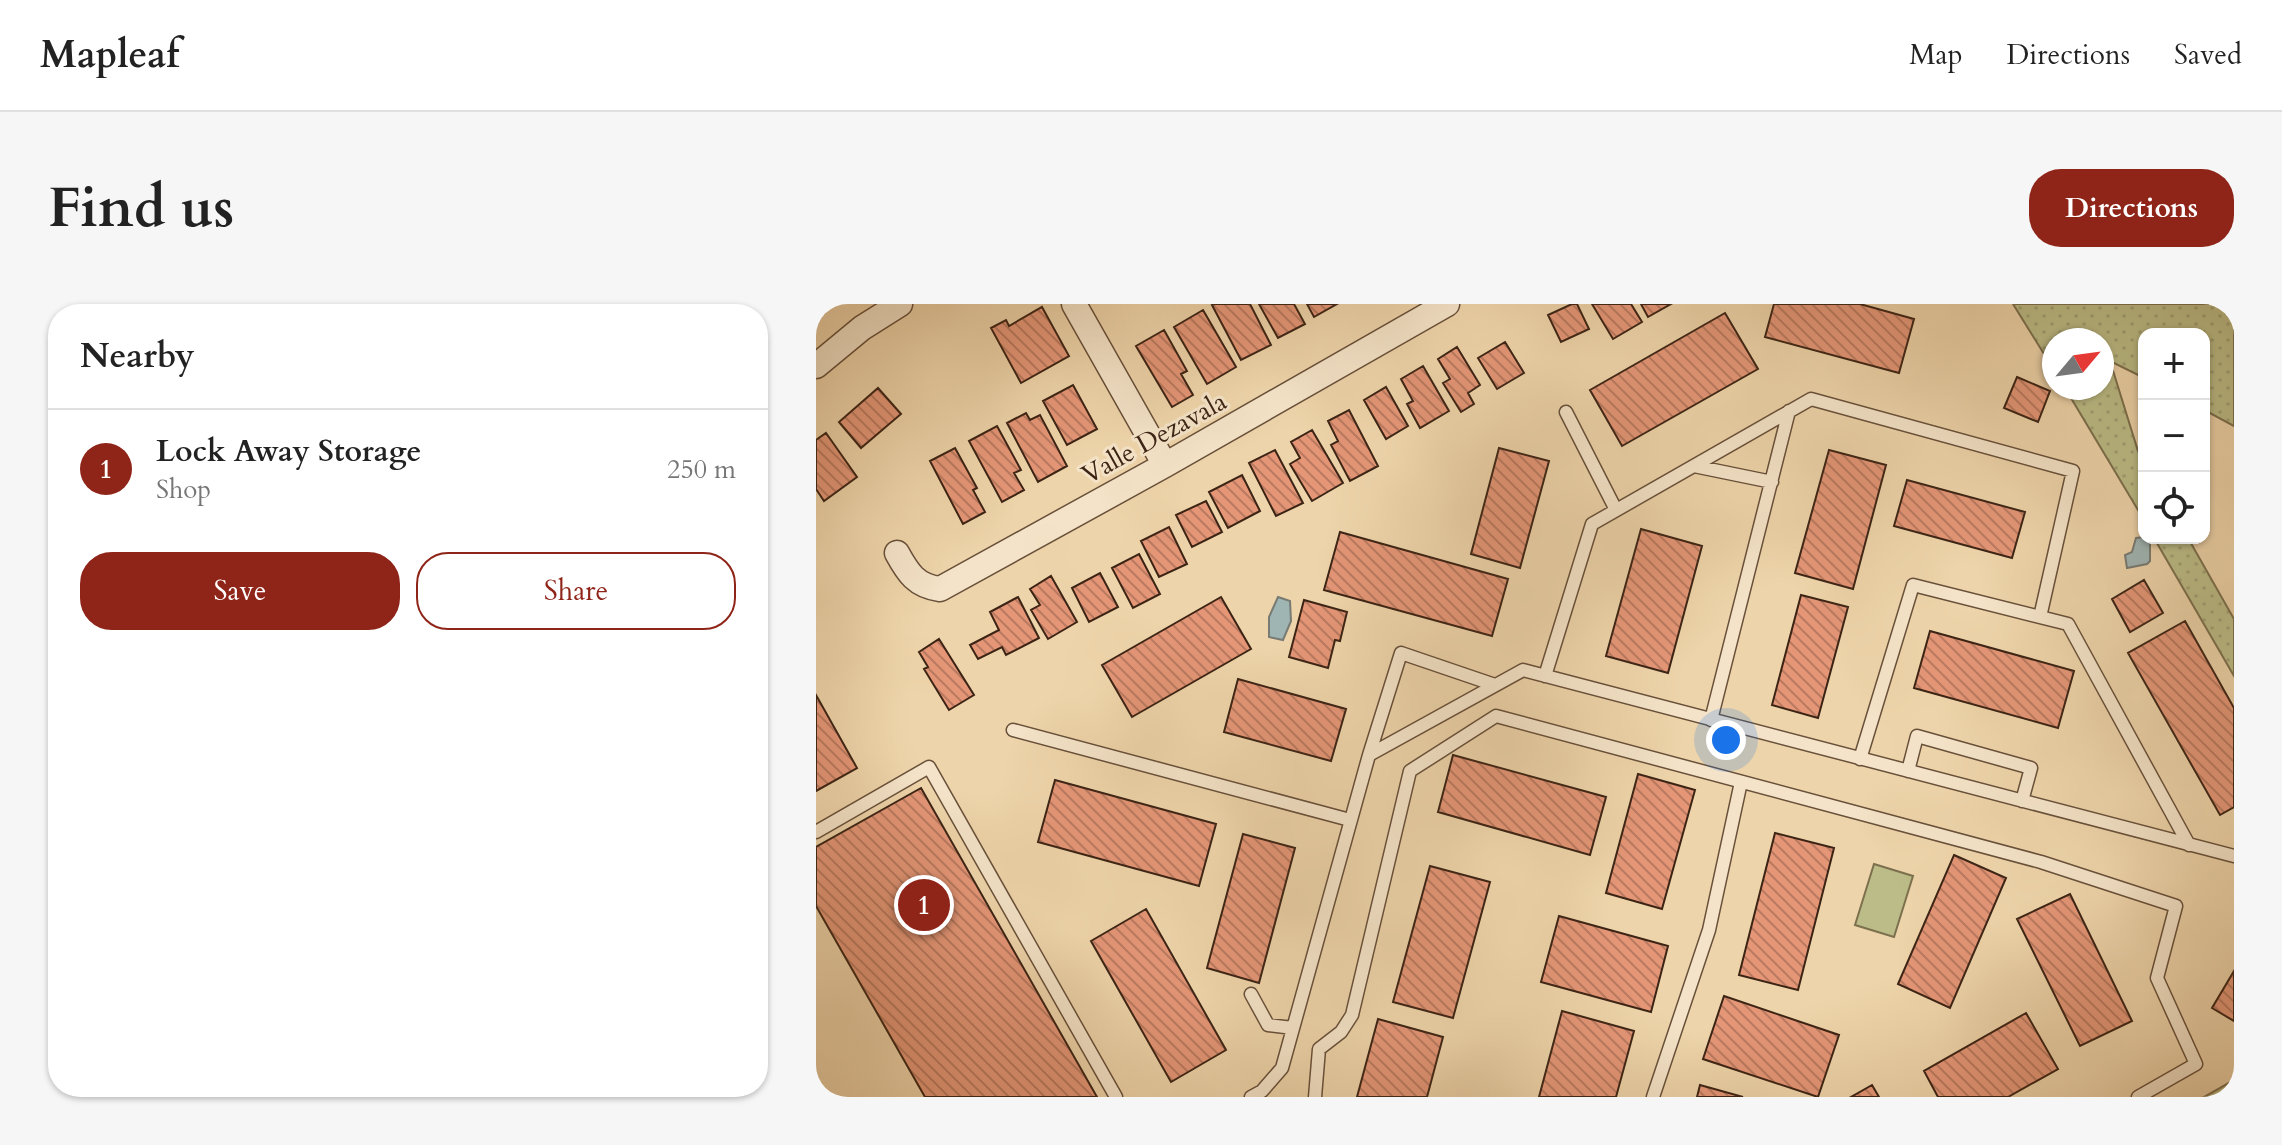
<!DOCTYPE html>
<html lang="en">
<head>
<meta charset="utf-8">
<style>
	:root { --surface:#fff; --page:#f6f6f6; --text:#222; --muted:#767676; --line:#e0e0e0; --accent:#8f2418 }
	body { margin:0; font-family:Cardo,serif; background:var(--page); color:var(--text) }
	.controls { position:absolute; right:24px; top:24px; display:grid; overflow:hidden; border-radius:16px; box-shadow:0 2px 6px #0004 }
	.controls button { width:72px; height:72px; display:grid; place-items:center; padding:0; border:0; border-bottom:2px solid var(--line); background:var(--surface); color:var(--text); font:40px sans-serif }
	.compass { position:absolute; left:1226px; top:24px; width:72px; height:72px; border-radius:50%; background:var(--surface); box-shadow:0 2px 6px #0004; rotate:61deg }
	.you { position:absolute; left:910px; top:436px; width:28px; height:28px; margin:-20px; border:6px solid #fff; border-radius:50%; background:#1a73e8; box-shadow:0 0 0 12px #1a73e833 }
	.badge { display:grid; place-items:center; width:52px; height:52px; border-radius:50%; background:var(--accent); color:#fff; font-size:26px; font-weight:700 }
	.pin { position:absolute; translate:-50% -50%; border:4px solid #fff; box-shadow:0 2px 8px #0006 }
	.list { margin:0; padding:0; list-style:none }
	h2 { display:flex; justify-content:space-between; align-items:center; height:104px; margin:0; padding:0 32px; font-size:34px }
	h2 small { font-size:26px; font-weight:400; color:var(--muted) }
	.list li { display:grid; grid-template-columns:52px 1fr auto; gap:24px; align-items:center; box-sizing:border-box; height:120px; padding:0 32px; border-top:2px solid var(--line) }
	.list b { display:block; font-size:30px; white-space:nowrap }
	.list p { margin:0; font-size:26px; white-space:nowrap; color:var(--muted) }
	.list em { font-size:26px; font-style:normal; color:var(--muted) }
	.actions { display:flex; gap:16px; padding:24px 32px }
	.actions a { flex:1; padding:18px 0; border:2px solid var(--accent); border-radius:32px; text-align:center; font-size:28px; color:var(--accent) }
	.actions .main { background:var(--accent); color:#fff }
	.icon { flex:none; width:44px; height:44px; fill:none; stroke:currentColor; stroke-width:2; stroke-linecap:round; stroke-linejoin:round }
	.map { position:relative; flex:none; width:1418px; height:793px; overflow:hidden; border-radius:32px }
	header { display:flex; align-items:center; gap:48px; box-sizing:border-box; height:112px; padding:0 40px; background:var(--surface); border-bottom:2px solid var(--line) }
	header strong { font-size:38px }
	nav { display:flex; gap:44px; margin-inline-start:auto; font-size:28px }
	.intro { display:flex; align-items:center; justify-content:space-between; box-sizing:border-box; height:192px; padding:0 48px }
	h1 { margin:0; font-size:56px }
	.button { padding:20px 36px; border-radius:32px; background:var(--accent); color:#fff; font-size:28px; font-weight:700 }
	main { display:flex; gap:48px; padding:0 48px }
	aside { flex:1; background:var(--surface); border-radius:32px; box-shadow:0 2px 6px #0004 }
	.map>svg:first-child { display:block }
	.grass { fill:url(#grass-dots); stroke:#7c704e; stroke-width:2 }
	.park { fill:#bbbc87; stroke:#7c704e; stroke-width:2 }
	.water { fill:#9fb5b4; stroke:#777b74; stroke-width:2 }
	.building { fill:url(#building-back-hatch); stroke:#3c2415; stroke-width:2 }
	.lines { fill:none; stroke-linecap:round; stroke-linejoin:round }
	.service-casing { stroke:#68503a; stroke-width:15 }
	.minor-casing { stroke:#68503a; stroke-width:27 }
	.service { stroke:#f4e3c8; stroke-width:12 }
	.minor { stroke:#f4e3c8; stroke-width:24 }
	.labels { text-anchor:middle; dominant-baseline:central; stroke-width:6; stroke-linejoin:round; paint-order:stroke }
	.street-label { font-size:26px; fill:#3c2415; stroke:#f4e3c8 }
</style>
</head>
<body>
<header>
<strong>Mapleaf</strong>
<nav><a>Map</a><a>Directions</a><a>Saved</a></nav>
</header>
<div class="intro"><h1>Find us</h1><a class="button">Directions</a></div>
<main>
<aside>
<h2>Nearby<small></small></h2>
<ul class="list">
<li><span class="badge">1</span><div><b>Lock Away Storage</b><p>Shop</p></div><em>250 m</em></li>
</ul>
<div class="actions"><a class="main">Save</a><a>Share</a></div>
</aside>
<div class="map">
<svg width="1418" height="793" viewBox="0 0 1418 793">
	<defs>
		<pattern id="grass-dots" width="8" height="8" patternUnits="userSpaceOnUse" patternTransform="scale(2)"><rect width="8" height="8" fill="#bbbc87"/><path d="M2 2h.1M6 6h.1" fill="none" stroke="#a2a174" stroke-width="1.8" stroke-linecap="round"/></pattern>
		<pattern id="building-back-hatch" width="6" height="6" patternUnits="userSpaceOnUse" patternTransform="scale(2)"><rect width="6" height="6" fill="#e49677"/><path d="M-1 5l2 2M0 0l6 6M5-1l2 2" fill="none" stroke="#ba7a60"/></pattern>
	</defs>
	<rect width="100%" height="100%" fill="#eed4aa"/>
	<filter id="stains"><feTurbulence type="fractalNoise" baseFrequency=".0025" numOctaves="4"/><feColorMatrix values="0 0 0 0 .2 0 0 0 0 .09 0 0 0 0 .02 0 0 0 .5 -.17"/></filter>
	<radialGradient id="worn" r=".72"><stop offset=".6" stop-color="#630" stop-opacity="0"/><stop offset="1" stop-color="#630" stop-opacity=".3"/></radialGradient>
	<path class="grass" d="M 1197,0 L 1418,0 L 1418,122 L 1388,106 L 1388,30 L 1328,30 L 1328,74 L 1294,57 L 1322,147 L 1328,158 L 1328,216 L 1249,84 L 1286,84 L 1286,36 L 1238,36 L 1238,66 Z
		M 1338,234 L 1372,234 L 1418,315 L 1418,372 Z
		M 1418,776 L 1418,793 L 1388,793 Z"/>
	<path class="park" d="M 1058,560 L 1097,572 L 1078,633 L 1039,621 Z"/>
	<path class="water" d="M 1328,233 L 1334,236 L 1334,257 L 1331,260 L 1311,264 L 1309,251 L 1316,248 L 1320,234 Z
		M 462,293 L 474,297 L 475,317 L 467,336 L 453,333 L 453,313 Z"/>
	<path class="building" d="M 399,0 L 434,0 L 455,41 L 425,56 L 396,1 Z
		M 443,0 L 478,0 L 489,20 L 462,34 Z
		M 491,0 L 521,0 L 498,13 Z
		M 756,0 L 761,0 L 773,25 L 745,38 L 732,11 Z
		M 776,0 L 815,0 L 826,18 L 797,35 Z
		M 825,0 L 855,0 L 832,13 Z
		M 958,0 L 1044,0 L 1098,15 L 1083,69 L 949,33 Z
		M 226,3 L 253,52 L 205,79 L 175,24 L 190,16 L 193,22 Z
		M 387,6 L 420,63 L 391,80 L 358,23 Z
		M 909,9 L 942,65 L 806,142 L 774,86 Z
		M 348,26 L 371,67 L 365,70 L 377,91 L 356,103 L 320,42 Z
		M 689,38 L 708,69 L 681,85 L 662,54 Z
		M 641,43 L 664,81 L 652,89 L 658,100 L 645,108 L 627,79 L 634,75 L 622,55 Z
		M 607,62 L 633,107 L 604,124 L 591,100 L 597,97 L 585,75 Z
		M 1201,73 L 1234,87 L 1222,118 L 1188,104 Z
		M 257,81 L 281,125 L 251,141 L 227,97 Z
		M 570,83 L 592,122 L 570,135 L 548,96 Z
		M 62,84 L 85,110 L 45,144 L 23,118 Z
		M 533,106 L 562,162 L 534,177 L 515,141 L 522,137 L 512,117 Z
		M 210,109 L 214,116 L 224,111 L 251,162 L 222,178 L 191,119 Z
		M 181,122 L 205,166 L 198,169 L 208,186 L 186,198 L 153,137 Z
		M 496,126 L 527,179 L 496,197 L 474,160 L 484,154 L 475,138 Z
		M 10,129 L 41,173 L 8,197 L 0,185 L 0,136 Z
		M 139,144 L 161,184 L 157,186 L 169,208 L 147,220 L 114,157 Z
		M 683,144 L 733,157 L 704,264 L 655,250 Z
		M 459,146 L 487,199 L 460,212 L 433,159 Z
		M 1013,146 L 1070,161 L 1037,285 L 979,269 Z
		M 426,171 L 444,207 L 412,224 L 393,188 Z
		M 1091,176 L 1209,208 L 1196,254 L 1078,222 Z
		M 390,197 L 406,228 L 376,243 L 360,211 Z
		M 353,223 L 371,260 L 343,273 L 325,237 Z
		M 825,225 L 886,242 L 852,369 L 790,352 Z
		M 524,228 L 692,275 L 676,332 L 508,286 Z
		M 323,250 L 344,290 L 317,304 L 296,264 Z
		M 284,269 L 302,303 L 273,318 L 256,284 Z
		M 235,272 L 261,318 L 232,335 L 215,306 L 224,301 L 214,285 Z
		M 1328,276 L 1347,309 L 1314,328 L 1296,295 Z
		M 985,291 L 1032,303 L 1002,414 L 956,401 Z
		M 202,293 L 223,334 L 190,351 L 186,343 L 162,355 L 154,341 L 183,326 L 174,308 Z
		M 405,293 L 435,345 L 316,413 L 286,361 Z
		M 488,296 L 531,308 L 524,337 L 519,336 L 512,364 L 473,353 Z
		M 1369,317 L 1418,404 L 1418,503 L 1404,511 L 1312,349 Z
		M 1114,327 L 1258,367 L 1242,424 L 1098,384 Z
		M 123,335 L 158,391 L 133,406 L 108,365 L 112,363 L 103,348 Z
		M 422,375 L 530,405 L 515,457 L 408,428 Z
		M 0,391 L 41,464 L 0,487 Z
		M 637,451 L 790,493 L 774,551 L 622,508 Z
		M 822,470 L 879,486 L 846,605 L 790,589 Z
		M 239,476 L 400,520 L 383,582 L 222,538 Z
		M 105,484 L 281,793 L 109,793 L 0,602 L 0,543 Z
		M 959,529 L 1018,544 L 982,686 L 923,671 Z
		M 427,530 L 479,544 L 443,679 L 391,664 Z
		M 1138,551 L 1190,574 L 1134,704 L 1082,680 Z
		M 614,562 L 674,578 L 637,714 L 577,698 Z
		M 1254,590 L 1316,717 L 1264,742 L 1201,615 Z
		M 330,605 L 410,746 L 355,778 L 275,637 Z
		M 743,612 L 852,642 L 835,708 L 725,678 Z
		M 1418,667 L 1418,717 L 1396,704 Z
		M 908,692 L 1023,731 L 1002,793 L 887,755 Z
		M 746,707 L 818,727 L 800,793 L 723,793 Z
		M 1210,709 L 1242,765 L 1192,793 L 1122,793 L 1108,767 Z
		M 562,715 L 627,733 L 611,793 L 541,793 Z
		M 884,781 L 927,793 L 881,793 Z
		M 1056,781 L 1063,793 L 1035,793 Z"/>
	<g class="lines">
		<defs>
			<path id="service" d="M 750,108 L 800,206
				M 878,162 L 956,178
				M 729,372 L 776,220 L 995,95 L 1257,167 L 1224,313
				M 895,416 L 973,107
				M 197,426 L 534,516
				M 553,451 L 585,349 L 679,381
				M 1044,455 L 1097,281 L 1252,320 L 1373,541
				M 1092,467 L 1101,432 L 1215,464 L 1206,497
				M 0,528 L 113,463 L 300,793
				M 435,690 L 452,721 L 477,724
				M 435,793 L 446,787 L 466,764 L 553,451 L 707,366 L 1418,552
				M 499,793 L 503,745 L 525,728 L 536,711 L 594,467 L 680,412 L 1225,558 L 1360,602 L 1341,674 L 1380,760 L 1322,793
				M 837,793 L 893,626 L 925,478"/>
			<path id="minor" d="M 258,0 L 349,161
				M 0,62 L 46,24 L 84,0
				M 81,249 C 92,269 100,282 124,285 L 349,161 L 631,0"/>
		</defs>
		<use href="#service" class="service-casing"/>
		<use href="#minor" class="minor-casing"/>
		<use href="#service" class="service"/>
		<use href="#minor" class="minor"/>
	</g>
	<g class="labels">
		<g class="street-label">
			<text transform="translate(338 134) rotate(-29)">Valle Dezavala</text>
		</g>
	</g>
	<rect width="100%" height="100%" filter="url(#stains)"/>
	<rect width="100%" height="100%" fill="url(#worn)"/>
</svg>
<div class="controls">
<button>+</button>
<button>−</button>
<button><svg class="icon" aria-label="locate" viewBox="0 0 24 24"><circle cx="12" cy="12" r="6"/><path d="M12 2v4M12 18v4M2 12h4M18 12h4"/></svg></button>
</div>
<svg class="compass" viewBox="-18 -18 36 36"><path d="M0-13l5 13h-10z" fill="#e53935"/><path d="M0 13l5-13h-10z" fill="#767676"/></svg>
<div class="you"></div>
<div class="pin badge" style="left:108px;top:601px">1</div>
</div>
</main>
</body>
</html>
